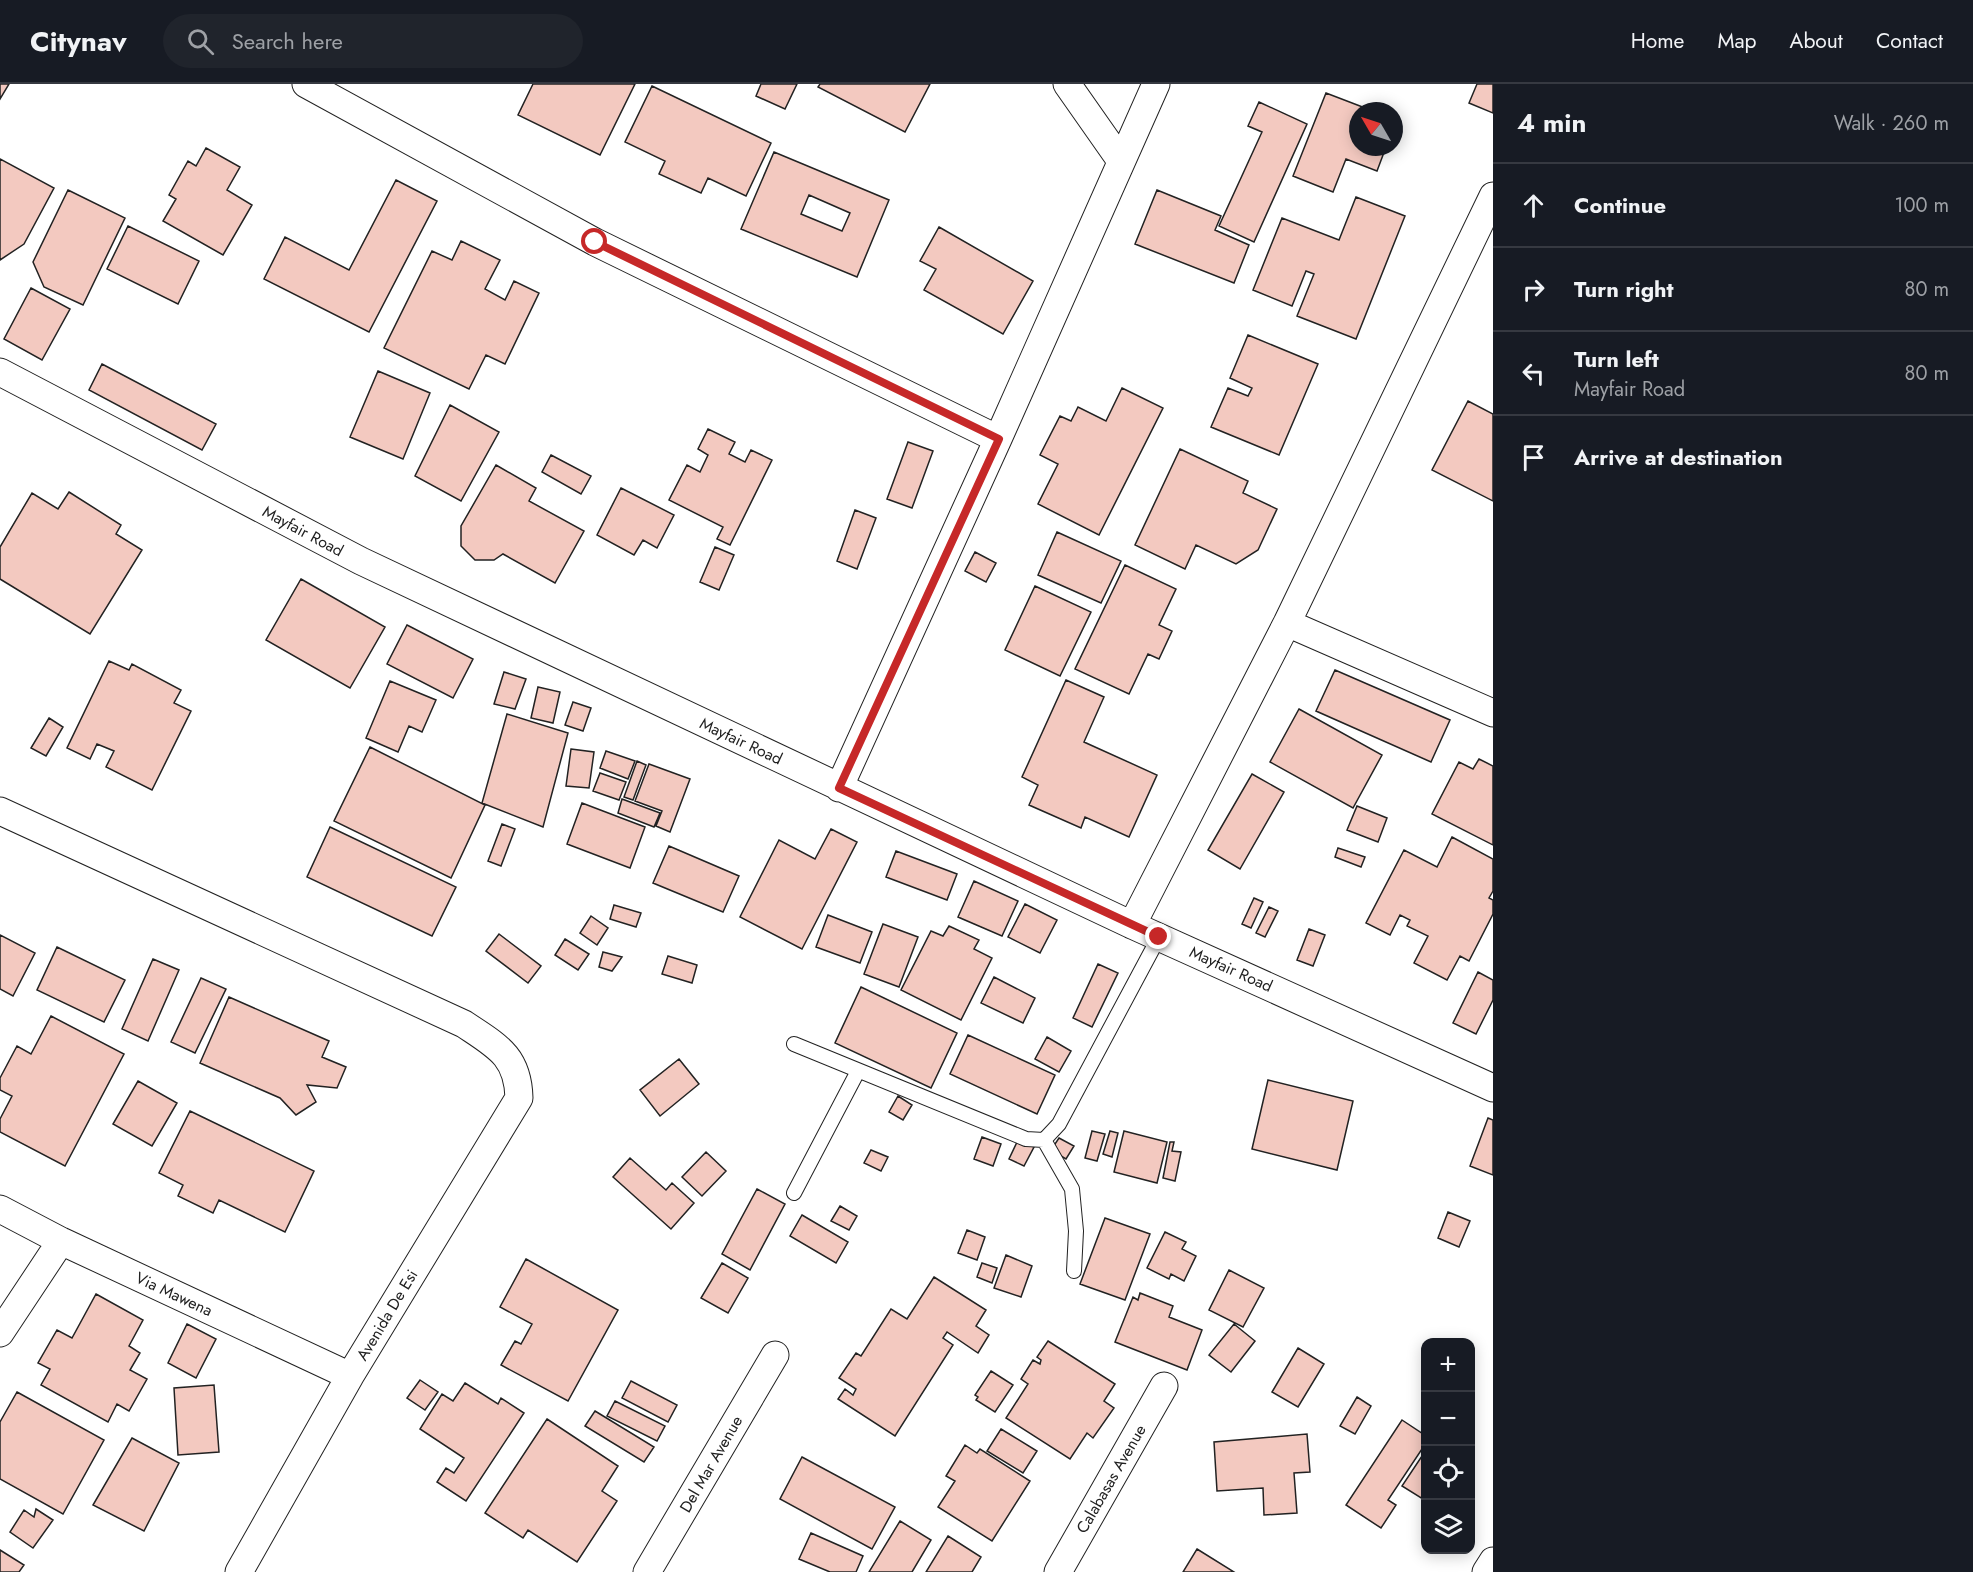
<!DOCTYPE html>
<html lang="en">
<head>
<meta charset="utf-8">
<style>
	:root { --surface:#171b24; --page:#20242c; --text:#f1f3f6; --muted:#9ea1a6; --line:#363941 }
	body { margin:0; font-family:Jost,sans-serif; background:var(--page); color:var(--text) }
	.controls { position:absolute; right:18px; bottom:18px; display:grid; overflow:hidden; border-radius:12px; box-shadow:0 3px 15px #0003 }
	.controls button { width:54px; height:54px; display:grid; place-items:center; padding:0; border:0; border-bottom:2px solid var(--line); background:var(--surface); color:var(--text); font:30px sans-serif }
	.compass { position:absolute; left:1349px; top:18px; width:54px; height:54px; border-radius:50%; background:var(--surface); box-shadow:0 3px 15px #0003; rotate:309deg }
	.stop { position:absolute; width:18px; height:18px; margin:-14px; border:4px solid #c62828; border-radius:50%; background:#fff }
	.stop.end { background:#c62828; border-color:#fff; box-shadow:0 2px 6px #0008 }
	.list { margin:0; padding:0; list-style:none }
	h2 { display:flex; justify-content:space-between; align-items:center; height:78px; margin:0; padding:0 24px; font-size:26px }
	h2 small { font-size:20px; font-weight:400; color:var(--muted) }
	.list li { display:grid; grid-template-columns:39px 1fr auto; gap:18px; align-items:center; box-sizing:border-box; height:84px; padding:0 24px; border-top:2px solid var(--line) }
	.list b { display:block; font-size:22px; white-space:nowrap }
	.list p { margin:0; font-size:20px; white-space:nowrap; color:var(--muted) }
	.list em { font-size:20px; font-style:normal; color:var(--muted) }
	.icon { flex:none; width:33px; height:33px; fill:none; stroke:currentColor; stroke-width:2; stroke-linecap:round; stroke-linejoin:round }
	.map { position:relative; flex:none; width:1493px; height:1488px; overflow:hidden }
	header { display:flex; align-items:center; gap:36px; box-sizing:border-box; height:84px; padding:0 30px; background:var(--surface); border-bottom:2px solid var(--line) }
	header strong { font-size:28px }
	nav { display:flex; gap:33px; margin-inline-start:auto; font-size:21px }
	.search { width:420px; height:54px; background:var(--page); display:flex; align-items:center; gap:15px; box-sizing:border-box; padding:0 21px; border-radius:33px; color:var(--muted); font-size:22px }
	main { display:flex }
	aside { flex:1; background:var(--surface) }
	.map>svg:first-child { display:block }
	.building { fill:#f3c9c0; stroke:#222; stroke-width:1.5; fill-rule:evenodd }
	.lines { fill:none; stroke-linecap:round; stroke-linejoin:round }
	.lane-casing { stroke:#222; stroke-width:16 }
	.street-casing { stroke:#222; stroke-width:29 }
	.lane { stroke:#fff; stroke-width:14 }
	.street { stroke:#fff; stroke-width:27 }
	.route { stroke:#c62828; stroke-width:8 }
	.labels { text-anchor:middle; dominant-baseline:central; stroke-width:4.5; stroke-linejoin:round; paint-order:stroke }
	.street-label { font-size:16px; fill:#222; stroke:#fff }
</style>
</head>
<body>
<header>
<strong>Citynav</strong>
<div class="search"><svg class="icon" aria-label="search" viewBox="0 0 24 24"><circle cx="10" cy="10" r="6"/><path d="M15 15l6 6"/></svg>Search here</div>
<nav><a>Home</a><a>Map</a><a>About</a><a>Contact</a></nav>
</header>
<main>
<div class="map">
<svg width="1493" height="1488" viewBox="0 0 1493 1488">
	<rect width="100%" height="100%" fill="#fff"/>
	<path class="building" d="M 0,0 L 9,0 L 0,15 Z
		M 533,0 L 635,0 L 600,71 L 518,31 Z
		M 761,0 L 797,0 L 785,25 L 756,12 Z
		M 820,0 L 930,0 L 905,48 L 818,3 Z
		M 1477,0 L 1493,0 L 1493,29 L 1469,19 Z
		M 652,2 L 771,59 L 746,112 L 708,94 L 701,109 L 659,90 L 665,77 L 625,58 Z
		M 1326,9 L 1373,27 L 1358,27 L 1358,63 L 1386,63 L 1377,87 L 1346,75 L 1333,108 L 1293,92 Z
		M 1259,18 L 1307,40 L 1254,158 L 1219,142 L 1262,48 L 1248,42 Z
		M 206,64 L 240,83 L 227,106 L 252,121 L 223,171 L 163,137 L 176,115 L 169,111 L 188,77 L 196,82 Z
		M 774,68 L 889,116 L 857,193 L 741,145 ZM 809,111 L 850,129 L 842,147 L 801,130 Z
		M 0,75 L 54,104 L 24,160 L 0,176 Z
		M 396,96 L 437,117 L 369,248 L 264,195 L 285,153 L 349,186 Z
		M 68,106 L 125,134 L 83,221 L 44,203 L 33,178 Z
		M 1157,106 L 1221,132 L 1215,146 L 1249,161 L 1234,199 L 1135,160 Z
		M 1356,113 L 1405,132 L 1356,255 L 1297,232 L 1314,190 L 1306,187 L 1292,222 L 1253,206 L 1282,134 L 1339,156 Z
		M 128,142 L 199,177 L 178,220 L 107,185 Z
		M 939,143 L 1033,197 L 1003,250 L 924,206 L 936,185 L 920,177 Z
		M 461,157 L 500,176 L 485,205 L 505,216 L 514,197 L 539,209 L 505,280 L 486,271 L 469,305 L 384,264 L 432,167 L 452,176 Z
		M 31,204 L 70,225 L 42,276 L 4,255 Z
		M 1248,251 L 1318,280 L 1279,371 L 1211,343 L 1228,304 L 1248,312 L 1252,304 L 1230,294 Z
		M 102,280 L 216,340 L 202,366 L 89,306 Z
		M 378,287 L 430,309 L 403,375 L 350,353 Z
		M 1122,304 L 1163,324 L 1099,451 L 1038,420 L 1058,380 L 1040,371 L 1060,332 L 1071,337 L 1078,323 L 1106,337 Z
		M 1468,317 L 1493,330 L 1493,417 L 1432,386 Z
		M 450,321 L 499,348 L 461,417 L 415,392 Z
		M 708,345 L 735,358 L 729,370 L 745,378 L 751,366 L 772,376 L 730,461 L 717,455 L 723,443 L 669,416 L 687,381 L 700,388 L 708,371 L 698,365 Z
		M 908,358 L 933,367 L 912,424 L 887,415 Z
		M 1180,365 L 1248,397 L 1243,409 L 1277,425 L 1258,466 L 1236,480 L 1196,461 L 1185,485 L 1135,461 Z
		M 551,371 L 591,392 L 581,410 L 542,388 Z
		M 496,381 L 536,404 L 529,417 L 584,447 L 555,499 L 503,470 L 494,476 L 475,476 L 461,462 L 461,442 Z
		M 621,404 L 674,431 L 657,464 L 643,456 L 634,471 L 597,451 Z
		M 69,408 L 121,441 L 116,450 L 142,466 L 90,550 L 0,495 L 0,463 L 32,409 L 58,425 Z
		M 855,426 L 876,434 L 857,485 L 837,477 Z
		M 1057,448 L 1121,477 L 1101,519 L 1038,491 Z
		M 715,463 L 734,471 L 719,506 L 700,498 Z
		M 975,468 L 996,479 L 986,498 L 965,487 Z
		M 1125,481 L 1176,505 L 1159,541 L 1172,547 L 1159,575 L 1148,570 L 1129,610 L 1075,585 Z
		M 301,495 L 385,543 L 350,604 L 266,556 Z
		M 1035,502 L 1091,528 L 1060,592 L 1005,566 Z
		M 407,541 L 473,575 L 453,614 L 387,580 Z
		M 109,577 L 129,586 L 132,580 L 181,606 L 174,619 L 191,627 L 152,706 L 106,683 L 114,667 L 97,660 L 90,675 L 67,664 Z
		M 1335,586 L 1450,636 L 1431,678 L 1316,627 Z
		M 504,588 L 526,595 L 515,625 L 494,620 Z
		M 1066,596 L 1104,613 L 1084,658 L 1157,691 L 1129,753 L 1085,733 L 1081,744 L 1029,721 L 1038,701 L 1022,693 Z
		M 390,597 L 436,616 L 422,648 L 409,642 L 398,668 L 366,654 Z
		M 538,603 L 560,608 L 553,639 L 531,634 Z
		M 573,618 L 591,624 L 583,647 L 565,641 Z
		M 1299,625 L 1382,671 L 1353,724 L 1270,678 Z
		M 507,630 L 568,649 L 543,743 L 482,719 Z
		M 49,634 L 63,643 L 46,672 L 31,664 Z
		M 370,663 L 485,721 L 451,794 L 334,737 Z
		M 571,665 L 594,668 L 589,704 L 566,702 Z
		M 606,667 L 635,677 L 628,695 L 600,684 Z
		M 1479,675 L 1493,682 L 1493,761 L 1432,730 L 1459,678 L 1473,685 Z
		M 637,677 L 646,681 L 633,716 L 624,713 Z
		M 649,680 L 690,695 L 670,748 L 656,742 L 662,727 L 635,717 Z
		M 600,689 L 626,698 L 619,716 L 593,707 Z
		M 1252,690 L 1284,708 L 1240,785 L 1208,766 Z
		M 622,715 L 660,729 L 654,743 L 618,729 Z
		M 582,719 L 645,743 L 630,784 L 567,760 Z
		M 1357,722 L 1387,734 L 1378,758 L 1347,746 Z
		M 502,740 L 515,745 L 501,782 L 488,777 Z
		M 330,743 L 456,803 L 432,852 L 307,793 Z
		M 831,745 L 857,758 L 802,865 L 740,833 L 779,756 L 815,775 Z
		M 1452,753 L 1493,775 L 1493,807 L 1489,814 L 1493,816 L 1493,830 L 1469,877 L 1460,872 L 1447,896 L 1414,879 L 1428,852 L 1407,842 L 1410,836 L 1400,831 L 1390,851 L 1366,839 L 1404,766 L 1437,783 Z
		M 669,762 L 739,792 L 723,828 L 653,799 Z
		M 1338,764 L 1365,773 L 1361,783 L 1335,773 Z
		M 896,767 L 957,790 L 947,816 L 886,793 Z
		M 974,797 L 1018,817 L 1002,852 L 958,833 Z
		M 1254,814 L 1263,818 L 1251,844 L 1242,840 Z
		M 1025,820 L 1057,836 L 1040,869 L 1008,853 Z
		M 614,821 L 641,829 L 636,843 L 610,835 Z
		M 1269,823 L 1278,827 L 1265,853 L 1256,849 Z
		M 828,831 L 872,848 L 860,879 L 816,863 Z
		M 591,832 L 608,844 L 597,861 L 580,849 Z
		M 883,840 L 918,853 L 899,903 L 864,890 Z
		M 949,842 L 979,856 L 974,865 L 992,874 L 961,936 L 901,906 L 931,847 L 943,852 Z
		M 1309,845 L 1325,851 L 1313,882 L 1297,876 Z
		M 499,850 L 541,882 L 528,899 L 486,867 Z
		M 0,851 L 35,869 L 13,912 L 0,905 Z
		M 565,855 L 589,870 L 578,886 L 555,871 Z
		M 57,863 L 125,896 L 104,938 L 37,906 Z
		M 603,868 L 622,873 L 612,887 L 599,883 Z
		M 668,872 L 697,881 L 692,899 L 662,890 Z
		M 153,875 L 179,886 L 148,957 L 122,945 Z
		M 1098,880 L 1118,889 L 1092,943 L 1073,934 Z
		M 1478,888 L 1493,896 L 1493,916 L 1476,950 L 1453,939 Z
		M 994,893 L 1035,914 L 1023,939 L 981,919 Z
		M 201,894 L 226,905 L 195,969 L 171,958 Z
		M 861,903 L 957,949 L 931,1004 L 835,959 Z
		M 229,913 L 329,957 L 322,973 L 346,983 L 337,1004 L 307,1001 L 316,1018 L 296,1031 L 280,1014 L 200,979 Z
		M 51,932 L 124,970 L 65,1082 L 0,1048 L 0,1035 L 12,1012 L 0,1006 L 0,994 L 17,962 L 31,970 Z
		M 968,951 L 1055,991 L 1037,1030 L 950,990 Z
		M 1047,953 L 1071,967 L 1059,988 L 1035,975 Z
		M 679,975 L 699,1000 L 660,1032 L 640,1006 Z
		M 1268,996 L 1353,1017 L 1337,1086 L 1252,1065 Z
		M 138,997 L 177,1019 L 152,1062 L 113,1040 Z
		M 898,1012 L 912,1021 L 903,1036 L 889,1028 Z
		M 190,1027 L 314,1087 L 285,1148 L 219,1116 L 213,1129 L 178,1112 L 183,1101 L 159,1089 Z
		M 1488,1034 L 1493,1036 L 1493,1091 L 1470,1082 Z
		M 1092,1047 L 1105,1050 L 1097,1077 L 1085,1074 Z
		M 1110,1047 L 1118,1049 L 1112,1073 L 1103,1070 Z
		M 1124,1047 L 1167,1058 L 1157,1099 L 1114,1088 Z
		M 982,1053 L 1001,1060 L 993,1082 L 974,1075 Z
		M 1059,1054 L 1074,1062 L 1066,1075 L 1051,1066 Z
		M 1018,1056 L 1034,1063 L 1024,1082 L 1009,1075 Z
		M 1170,1058 L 1174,1058 L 1172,1067 L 1181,1068 L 1175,1097 L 1163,1094 Z
		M 871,1066 L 888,1073 L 881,1087 L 864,1079 Z
		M 706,1068 L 726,1087 L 702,1112 L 682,1093 Z
		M 630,1074 L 666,1106 L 672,1099 L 694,1119 L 671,1145 L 613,1093 Z
		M 757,1105 L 785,1120 L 750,1186 L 722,1170 Z
		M 840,1122 L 857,1132 L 849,1146 L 831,1137 Z
		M 1448,1128 L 1470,1137 L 1459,1163 L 1438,1154 Z
		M 802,1131 L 848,1158 L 836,1179 L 790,1152 Z
		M 1105,1134 L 1150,1150 L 1125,1216 L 1080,1200 Z
		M 967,1146 L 985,1153 L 977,1176 L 958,1169 Z
		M 1165,1148 L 1186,1158 L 1182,1165 L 1196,1172 L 1184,1197 L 1171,1190 L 1169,1195 L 1147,1184 Z
		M 1006,1171 L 1032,1182 L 1021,1213 L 994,1204 Z
		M 526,1175 L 618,1226 L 568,1317 L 501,1281 L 515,1257 L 521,1260 L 532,1240 L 500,1223 Z
		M 722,1179 L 748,1194 L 728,1229 L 701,1214 Z
		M 982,1179 L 997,1184 L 992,1199 L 977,1193 Z
		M 1229,1186 L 1264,1204 L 1243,1243 L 1209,1226 Z
		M 934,1193 L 986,1226 L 976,1242 L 989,1251 L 978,1269 L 947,1248 L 943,1254 L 953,1261 L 895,1352 L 838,1315 L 845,1305 L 853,1311 L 856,1305 L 839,1294 L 856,1269 L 861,1272 L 891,1225 L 907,1235 Z
		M 1140,1209 L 1173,1222 L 1169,1233 L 1202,1246 L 1187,1286 L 1115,1258 L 1133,1213 L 1138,1216 Z
		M 96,1210 L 143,1236 L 129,1262 L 140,1269 L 130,1286 L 147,1295 L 129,1327 L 117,1320 L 108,1338 L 41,1301 L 50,1285 L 38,1279 L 57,1246 L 72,1254 Z
		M 187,1240 L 216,1255 L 196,1294 L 168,1279 Z
		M 1234,1240 L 1255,1257 L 1231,1288 L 1209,1271 Z
		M 1048,1257 L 1115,1300 L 1104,1317 L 1114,1324 L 1093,1354 L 1087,1349 L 1070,1375 L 1006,1334 L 1028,1300 L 1021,1295 L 1033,1276 L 1040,1280 L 1041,1276 L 1037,1273 Z
		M 1298,1264 L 1324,1280 L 1298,1323 L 1272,1308 Z
		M 991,1287 L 1013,1301 L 995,1328 L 976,1316 L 978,1313 L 975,1311 Z
		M 420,1296 L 438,1308 L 425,1326 L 407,1314 Z
		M 631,1297 L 677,1321 L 668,1338 L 622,1314 Z
		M 465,1299 L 498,1320 L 501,1314 L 524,1329 L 466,1417 L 437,1398 L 446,1384 L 454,1389 L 464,1374 L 420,1345 L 442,1310 L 453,1317 Z
		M 214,1301 L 219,1368 L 178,1371 L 174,1304 Z
		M 17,1308 L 104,1356 L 63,1430 L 0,1395 L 0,1338 Z
		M 1357,1313 L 1371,1322 L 1355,1350 L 1340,1342 Z
		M 615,1317 L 665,1342 L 657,1357 L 607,1332 Z
		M 595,1327 L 654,1363 L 644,1378 L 585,1342 Z
		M 547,1335 L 618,1382 L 602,1407 L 617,1417 L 577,1478 L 528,1446 L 523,1454 L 485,1429 Z
		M 1402,1336 L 1426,1352 L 1426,1359 L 1388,1416 L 1396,1421 L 1381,1444 L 1346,1421 Z
		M 1001,1345 L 1037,1367 L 1023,1389 L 987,1367 Z
		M 1307,1350 L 1310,1388 L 1294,1389 L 1297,1429 L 1264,1431 L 1263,1404 L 1217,1407 L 1214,1358 Z
		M 132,1354 L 179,1379 L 144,1447 L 93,1421 Z
		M 965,1361 L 977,1369 L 980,1365 L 1030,1397 L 992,1457 L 938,1423 L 955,1397 L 946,1392 Z
		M 1426,1366 L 1426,1417 L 1402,1402 Z
		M 802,1373 L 895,1423 L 872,1465 L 780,1415 Z
		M 36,1425 L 53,1436 L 33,1464 L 10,1448 L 24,1426 L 34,1433 Z
		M 900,1437 L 931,1456 L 912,1488 L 869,1488 Z
		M 811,1449 L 863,1472 L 856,1488 L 830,1488 L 799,1475 Z
		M 948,1452 L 981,1473 L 972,1488 L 926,1488 Z
		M 1197,1465 L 1234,1488 L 1183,1488 Z
		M 0,1466 L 24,1481 L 19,1488 L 0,1488 Z"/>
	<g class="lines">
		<defs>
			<path id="lane" d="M 794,960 L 1026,1055 L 1044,1056 L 1059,1040 L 1159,853
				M 1044,1056 L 1072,1105 L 1076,1147 L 1074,1187
				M 794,1109 L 858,987"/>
			<path id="street" d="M 306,0 L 595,158 L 998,355
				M 1067,0 L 1121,77
				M 0,288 L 361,477 L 1132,841 L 1493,1004
				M 1287,539 L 1493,629
				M 839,704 L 998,355 L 1156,0
				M 0,727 L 464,940 C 497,962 518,972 519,1014 L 350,1292 L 239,1488
				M 1132,841 L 1287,539 L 1493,112
				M 0,1125 L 61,1157 L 350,1292
				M 0,1249 L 61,1157
				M 647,1488 L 775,1271
				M 1058,1488 L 1164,1302
				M 1486,1488 L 1493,1477"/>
		</defs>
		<use href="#lane" class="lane-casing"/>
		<use href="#street" class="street-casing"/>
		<use href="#lane" class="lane"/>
		<use href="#street" class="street"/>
	</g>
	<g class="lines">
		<path class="route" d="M 595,158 L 999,355 L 839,704 L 1159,853"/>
	</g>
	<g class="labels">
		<g class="street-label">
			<text transform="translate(303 447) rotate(28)">Mayfair Road</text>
			<text transform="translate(741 657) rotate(25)">Mayfair Road</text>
			<text transform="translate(1231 885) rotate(24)">Mayfair Road</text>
			<text transform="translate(174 1210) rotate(25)">Via Mawena</text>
			<text transform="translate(387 1231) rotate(-59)">Avenida De Esi</text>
			<text transform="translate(711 1380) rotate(-60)">Del Mar Avenue</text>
			<text transform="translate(1111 1395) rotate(-60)">Calabasas Avenue</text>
		</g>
	</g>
</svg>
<div class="controls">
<button>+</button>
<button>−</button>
<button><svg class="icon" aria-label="locate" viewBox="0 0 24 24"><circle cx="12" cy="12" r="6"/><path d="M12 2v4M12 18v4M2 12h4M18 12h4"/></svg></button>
<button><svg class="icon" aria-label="layers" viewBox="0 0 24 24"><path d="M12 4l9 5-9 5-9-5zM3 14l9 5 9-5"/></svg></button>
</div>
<svg class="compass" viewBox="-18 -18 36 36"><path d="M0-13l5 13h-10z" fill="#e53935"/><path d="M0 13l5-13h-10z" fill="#9ea1a6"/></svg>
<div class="stop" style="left:595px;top:158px"></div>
<div class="stop end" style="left:1159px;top:853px"></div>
</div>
<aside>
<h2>4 min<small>Walk · 260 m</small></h2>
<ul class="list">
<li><svg class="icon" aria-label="ahead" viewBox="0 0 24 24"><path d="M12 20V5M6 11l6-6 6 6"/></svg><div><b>Continue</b></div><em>100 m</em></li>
<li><svg class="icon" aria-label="right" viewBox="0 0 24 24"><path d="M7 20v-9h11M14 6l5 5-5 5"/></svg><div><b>Turn right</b></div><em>80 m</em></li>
<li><svg class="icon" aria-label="left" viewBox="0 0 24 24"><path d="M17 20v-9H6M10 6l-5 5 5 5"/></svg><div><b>Turn left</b><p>Mayfair Road</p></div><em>80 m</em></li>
<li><svg class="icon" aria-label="arrive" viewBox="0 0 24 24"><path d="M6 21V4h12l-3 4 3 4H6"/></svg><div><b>Arrive at destination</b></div></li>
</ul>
</aside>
</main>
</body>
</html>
